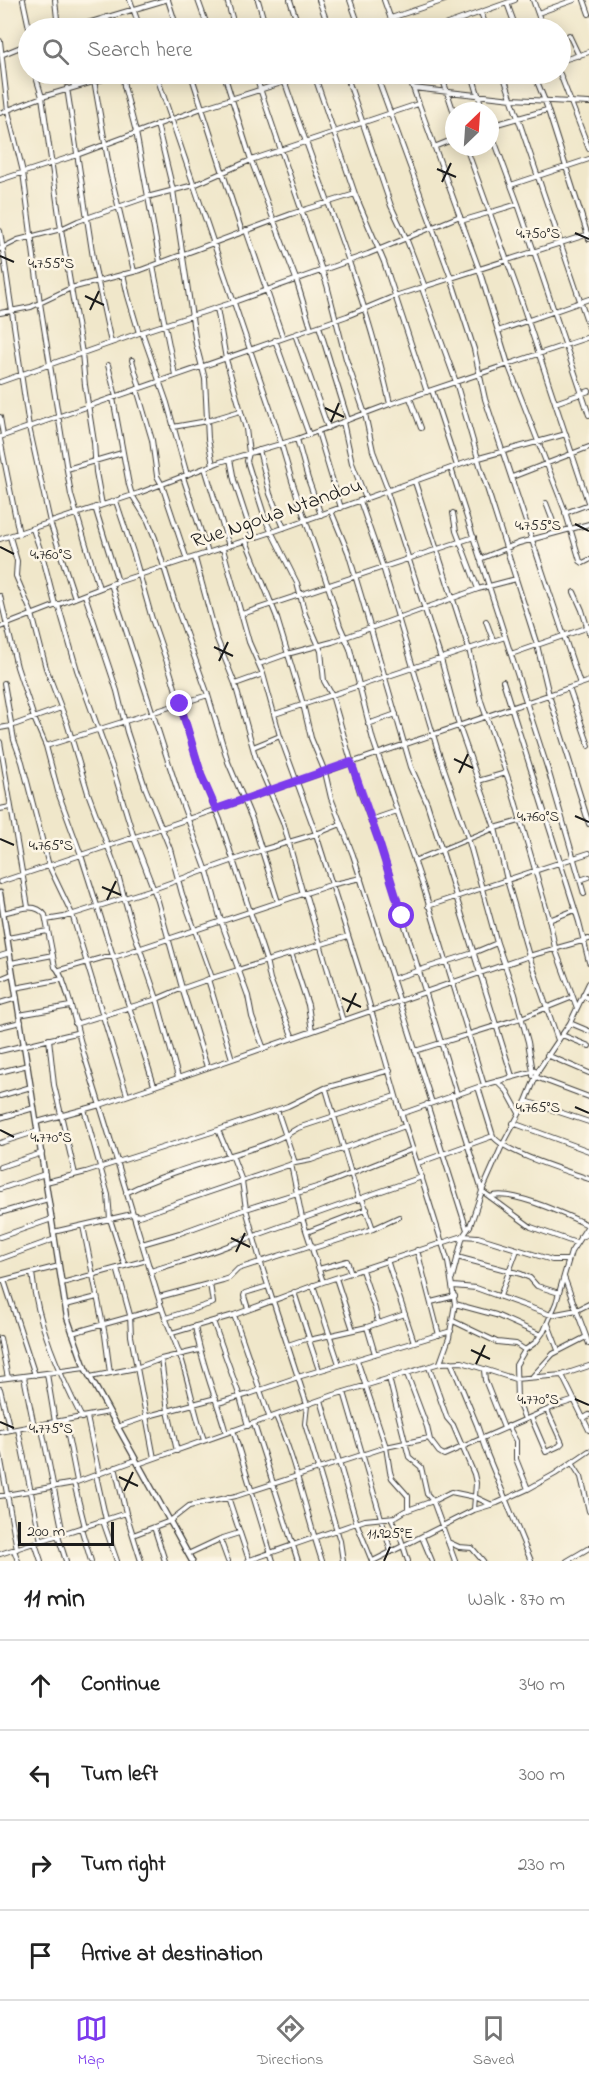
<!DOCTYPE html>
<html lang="en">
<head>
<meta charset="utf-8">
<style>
	:root { --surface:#fff; --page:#f6f6f6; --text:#222; --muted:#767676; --line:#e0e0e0; --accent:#7c3aed }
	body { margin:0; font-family:"Indie Flower",sans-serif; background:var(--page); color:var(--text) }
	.compass { position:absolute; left:445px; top:102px; width:54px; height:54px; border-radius:50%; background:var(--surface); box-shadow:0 3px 15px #0003; rotate:25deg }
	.scale { position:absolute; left:18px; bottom:15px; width:96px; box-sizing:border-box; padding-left:6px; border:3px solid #1c1c1c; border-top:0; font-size:16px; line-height:21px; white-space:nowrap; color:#1c1c1c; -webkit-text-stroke:4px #fcf5e5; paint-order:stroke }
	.stop { position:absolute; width:18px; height:18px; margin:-14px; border:4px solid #7c3aed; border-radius:50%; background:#fff }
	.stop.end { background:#7c3aed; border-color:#fff; box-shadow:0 2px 6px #0008 }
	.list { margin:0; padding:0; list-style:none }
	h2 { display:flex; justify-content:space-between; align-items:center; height:78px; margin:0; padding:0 24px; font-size:26px }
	h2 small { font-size:20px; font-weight:400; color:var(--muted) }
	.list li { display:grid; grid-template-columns:39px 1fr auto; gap:18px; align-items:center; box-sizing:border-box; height:90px; padding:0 24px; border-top:2px solid var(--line) }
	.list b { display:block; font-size:22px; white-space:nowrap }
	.list em { font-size:20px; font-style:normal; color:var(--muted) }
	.icon { flex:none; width:33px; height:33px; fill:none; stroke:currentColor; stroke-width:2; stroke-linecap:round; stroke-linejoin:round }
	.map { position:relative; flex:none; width:589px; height:1561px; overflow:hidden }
	.search { position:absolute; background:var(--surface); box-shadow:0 3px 15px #0003; left:18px; right:18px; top:18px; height:66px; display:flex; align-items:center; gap:15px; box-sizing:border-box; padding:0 21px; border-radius:33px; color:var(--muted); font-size:22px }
	.sheet { height:438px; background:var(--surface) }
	nav { display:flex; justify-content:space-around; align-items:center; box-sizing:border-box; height:84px; border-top:2px solid var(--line); background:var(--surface); font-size:16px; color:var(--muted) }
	nav a { display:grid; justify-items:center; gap:3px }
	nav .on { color:var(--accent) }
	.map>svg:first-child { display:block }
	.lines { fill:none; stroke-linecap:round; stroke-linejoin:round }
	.street-casing { stroke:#3c3a36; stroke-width:6 }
	.secondary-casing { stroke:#3c3a36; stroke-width:7 }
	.street { stroke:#fff; stroke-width:4 }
	.secondary { stroke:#fff; stroke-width:4.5 }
	.route { stroke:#7c3aed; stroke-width:8 }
	.ticks { fill:none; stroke:#1c1c1c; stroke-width:2 }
	.labels { text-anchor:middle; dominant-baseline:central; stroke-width:5; stroke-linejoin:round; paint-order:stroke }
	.street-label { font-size:21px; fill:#1c1c1c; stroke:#fcf5e5 }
	.ticks-label { font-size:15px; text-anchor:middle; fill:#1c1c1c; stroke:#fcf5e5; stroke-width:5; stroke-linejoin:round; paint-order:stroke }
</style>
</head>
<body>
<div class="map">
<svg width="589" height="1561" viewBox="0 0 589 1561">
	<rect width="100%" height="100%" fill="#fcf5e5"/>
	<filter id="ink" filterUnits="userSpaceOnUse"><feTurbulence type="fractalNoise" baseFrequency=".0167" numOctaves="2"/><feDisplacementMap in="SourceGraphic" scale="12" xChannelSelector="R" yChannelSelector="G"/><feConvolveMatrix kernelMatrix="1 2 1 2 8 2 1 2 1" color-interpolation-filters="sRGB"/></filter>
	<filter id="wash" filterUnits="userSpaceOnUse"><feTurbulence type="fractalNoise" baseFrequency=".008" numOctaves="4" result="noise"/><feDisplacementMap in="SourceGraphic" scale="24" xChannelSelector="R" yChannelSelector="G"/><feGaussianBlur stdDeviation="1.35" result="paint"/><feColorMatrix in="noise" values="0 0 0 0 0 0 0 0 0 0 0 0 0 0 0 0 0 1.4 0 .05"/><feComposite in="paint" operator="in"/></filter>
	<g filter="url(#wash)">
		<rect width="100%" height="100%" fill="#f0e7ca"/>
	</g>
	<g filter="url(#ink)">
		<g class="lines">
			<defs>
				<path id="street" d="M 23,0 L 29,28
					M 55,0 L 58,28
					M 130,0 L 140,28
					M 168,0 L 177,28
					M 198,0 L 208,28
					M 227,0 L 233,21 L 237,28
					M 258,0 L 266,28
					M 290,0 L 299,28
					M 319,0 L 329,28
					M 350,0 L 360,28
					M 384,0 L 394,28
					M 533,0 L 543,28
					M 584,0 L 589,14
					M 507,3 L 516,28
					M 481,13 L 487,28
					M 538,13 L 574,0
					M 106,17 L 110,28
					M 391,18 L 445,0
					M 454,22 L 456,28
					M 71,28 L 165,0
					M 436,28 L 515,0
					M 569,35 L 579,56
					M 0,41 L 8,111 L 23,172 L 40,303 L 71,495 L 99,588
					M 1,55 L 28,44
					M 560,61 L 589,52
					M 35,74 L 42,97 L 61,229 L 82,353 L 85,385 L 94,442 L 96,472 L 102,505
					M 70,74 L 74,86
					M 96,74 L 98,80
					M 123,74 L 124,86 L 136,132 L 160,262
					M 156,74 L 275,423 L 292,481 L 330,592 L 340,626 L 350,649 L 373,740 L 424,889 L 484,1085
					M 191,74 L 242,232
					M 224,74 L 251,160 L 296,279 L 311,328
					M 255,74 L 327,285 L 346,359 L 365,414 L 373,451 L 388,490
					M 282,74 C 319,183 365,290 390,404
					M 314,74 L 355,194 L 384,262 L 427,392
					M 346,74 L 391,206 L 406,238 L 425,287
					M 376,74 L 451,278 L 474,349 L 485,399 L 580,684
					M 408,74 L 479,269 L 508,364 L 565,511 L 580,561 L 583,563 L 589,560
					M 441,74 L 454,113
					M 472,74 L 483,111
					M 503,74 L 589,327
					M 534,74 L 545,101 L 589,239
					M 560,74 L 589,149
					M 94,80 L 110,172 L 134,271
					M 67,88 L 94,264 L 111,343
					M 413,88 L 512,99 L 589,103
					M 0,113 L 42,97 L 120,74
					M 157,124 L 173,190 L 196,344 L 205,379 L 208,439 L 213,465
					M 490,126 L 547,110
					M 490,129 L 518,204 L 589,415
					M 434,147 L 454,139
					M 466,147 L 518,291 L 589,505
					M 0,180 L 77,155 L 202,108 L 310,74
					M 511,185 L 589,159
					M 461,221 L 518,204
					M 246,230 L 283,338
					M 0,231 L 29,427 L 50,522 L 75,598
					M 0,249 L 18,240 L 61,229 L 78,221 L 147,197 L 194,185 L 251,160 L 418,104
					M 153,266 L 175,375
					M 123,274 L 128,296 L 139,333
					M 422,288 L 456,382 L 481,469 L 537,645 L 549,695 L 589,824
					M 217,308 L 226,359 L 246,429 L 249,453 L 247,461 L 251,474 L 266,521 L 297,583 L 305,614 L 321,651 L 324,681 L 332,695 L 360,792 L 379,842 L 457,1094
					M 0,313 L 31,307 L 71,288 L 141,270 L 291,214 L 355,194
					M 319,326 L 348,420
					M 498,331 L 589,299
					M 142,332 L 167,403 L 187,475
					M 295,334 L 328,428
					M 275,340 L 309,435
					M 132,360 L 140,388
					M 108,365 L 116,397
					M 0,382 L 142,332 L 228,304 L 368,254 L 460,216
					M 137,389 L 152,440 L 157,476 L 162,485 L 187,560
					M 432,390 L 457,466
					M 113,398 L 129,485 L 132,495 L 148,521 L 155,538 L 176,606 L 208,695 L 228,762 L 252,819 L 278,902
					M 410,398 L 421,428
					M 555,403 L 589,391
					M 0,417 L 3,435
					M 343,422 L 352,463 L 366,499
					M 173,427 L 207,421 L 240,411
					M 318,432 L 341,508
					M 0,437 L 347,316 L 395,296 L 589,234
					M 0,439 L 19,534
					M 297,439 L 308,479 L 321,515
					M 259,450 L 270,494 L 284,528
					M 230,459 L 234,480 L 253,538
					M 205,468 L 229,546
					M 451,468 L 549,773 L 584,894
					M 67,469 L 122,453
					M 183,477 L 208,553
					M 512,477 L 589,447
					M 415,482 L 469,649 L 481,701 L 511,787 L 549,918 L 555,948 L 577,1008
					M 387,492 L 441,659 L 459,726 L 495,828 L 507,880 L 529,956 L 558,1040
					M 116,501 L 134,555 L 152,619 L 170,671 L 202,777 L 220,820 L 266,960 L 270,979 L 293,1038
					M 360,501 L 383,567 L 438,751 L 468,838 L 497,943 L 515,994 L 528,1042 L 533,1072
					M 546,503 L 557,532
					M 95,507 L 118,582
					M 331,511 L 348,552 L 363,602 L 411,767 L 427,803 L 512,1076
					M 453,513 L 456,531 L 478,589
					M 565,513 L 589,504
					M 33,529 L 43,558 L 55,604
					M 10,537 L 17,561 L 16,576 L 32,614 L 46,668 L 67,723 L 88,793 L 117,871 L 132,926 L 157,999 L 178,1077
					M 0,539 L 139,493 L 220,462 L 297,439 L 390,404 L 589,337
					M 246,541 L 276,615 L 303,704 L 311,738 L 325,772 L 331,798 L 353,855 L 432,1103
					M 223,549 L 249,642 L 263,674 L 280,736 L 316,834 L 365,989 L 398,1103 L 448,1262 L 455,1304 L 449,1338 L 440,1363
					M 195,558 L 217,639 L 235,684 L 256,759 L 283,822 L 303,894
					M 480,559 L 519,543 L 589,524
					M 111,584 L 179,795 L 208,874 L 221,921 L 248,996 L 252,1017 L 264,1049
					M 574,592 L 582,610 L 589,633
					M 85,595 L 117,691 L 127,732 L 145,787 L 170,849 L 182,894 L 212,978
					M 0,596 L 17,667 L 34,718 L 46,746 L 59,795 L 81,855 L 154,1085
					M 58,604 L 77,670 L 114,772 L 134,838 L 158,901 L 182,988 L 207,1067
					M 242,614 L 474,537
					M 486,621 L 493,640
					M 0,627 L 111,584 L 272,532 L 479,458 L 566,434
					M 511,654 L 589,627
					M 259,664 L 287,654 L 332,642 L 478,589 L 516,579
					M 503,681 L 579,922 L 589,962
					M 4,683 L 14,740 L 22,762 L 49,866 L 72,914 L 127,1095
					M 235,684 L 263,674
					M 569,688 L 589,746
					M 275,714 L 505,637
					M 368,724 L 396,714
					M 0,728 L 11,726 L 61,708
					M 0,742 L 28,907
					M 46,746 L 208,695
					M 253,747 L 280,736
					M 478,781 L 506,773
					M 0,809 L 10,807
					M 371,820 L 397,811
					M 414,861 L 495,828 L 544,814
					M 580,880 L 589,877
					M 0,882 L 150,832 L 589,681
					M 305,893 L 343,1021
					M 428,906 L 589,853
					M 3,913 C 17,910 35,901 45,915 L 55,967 C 66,975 80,1044 86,1061 C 112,1143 136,1224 161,1306 C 167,1324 176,1342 182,1361 C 190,1387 195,1414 204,1440
					M 46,920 L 64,917 L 153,889 L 262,850 L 316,834 L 341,824
					M 549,920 L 575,910
					M 7,938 L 48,931
					M 291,953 L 308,1005 L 312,1031
					M 0,956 L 10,953
					M 11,963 L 53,955
					M 60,970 L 105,957 L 114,957 L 330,885 L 361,878
					M 0,979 L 12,974
					M 208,979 L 232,1059
					M 392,979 L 473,953 L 497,943
					M 15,988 L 63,979
					M 583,995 L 589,999
					M 0,1003 L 17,998
					M 19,1015 L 70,1006
					M 570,1023 L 589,1031
					M 75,1024 L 157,999 L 178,990 L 212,978 L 348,936
					M 0,1027 L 21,1022
					M 562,1035 L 589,1046
					M 49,1039 L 54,1085 L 75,1174
					M 0,1051 L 76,1033
					M 415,1051 L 521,1018 L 573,997
					M 547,1055 L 589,1073
					M 0,1072 L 28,1065
					M 533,1076 L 589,1097
					M 497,1081 L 507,1091 L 519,1113
					M 478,1087 L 493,1136 C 503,1152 569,1172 589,1179
					M 326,1089 L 359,1200
					M 452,1095 L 482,1191 L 531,1227 L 576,1243
					M 0,1096 L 31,1087
					M 526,1101 L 589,1122
					M 427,1104 L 467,1230
					M 84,1109 L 108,1195 L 110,1219 L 125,1266
					M 277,1110 L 295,1163
					M 401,1114 L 484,1085 L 535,1071
					M 0,1118 L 34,1108
					M 37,1122 L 100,1105 L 529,956 L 589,939
					M 513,1123 L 589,1151
					M 218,1130 L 229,1156
					M 0,1143 L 38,1131
					M 232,1155 L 242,1181 L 246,1209 L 262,1267 L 307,1405 L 305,1424 L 340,1541 L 343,1561
					M 418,1163 L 493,1136
					M 291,1164 L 302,1218 L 323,1282
					M 0,1167 L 42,1153
					M 46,1182 L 86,1172 L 218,1130 L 288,1106 L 325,1088 L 390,1070
					M 0,1189 L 45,1174
					M 126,1193 C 158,1176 194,1166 228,1156 C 252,1149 276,1142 298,1128 L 395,1096
					M 490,1197 C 510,1188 568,1216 588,1225
					M 0,1213 L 48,1199
					M 83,1226 L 105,1335 L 110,1373
					M 373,1229 L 399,1217
					M 53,1232 L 132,1214 L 139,1216 L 295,1163 L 311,1160 L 405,1126
					M 307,1232 L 367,1209
					M 0,1237 L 52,1219
					M 580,1237 L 589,1234
					M 142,1244 L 180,1233 L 246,1209 L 323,1185 L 413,1149
					M 314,1248 L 373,1229 L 362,1198
					M 417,1250 L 439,1335
					M 457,1257 L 521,1274 L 530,1278 L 537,1286 L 559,1293
					M 0,1259 L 55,1239
					M 387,1260 L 414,1342
					M 117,1268 L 130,1315 L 131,1336 L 154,1458
					M 319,1269 L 347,1261 L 351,1273
					M 362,1270 L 375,1309 L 378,1323
					M 151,1271 C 175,1263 199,1257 222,1248 C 288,1223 355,1200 422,1177
					M 32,1273 C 37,1324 59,1373 82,1418
					M 564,1277 L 589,1344
					M 336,1278 L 353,1330
					M 452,1278 L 463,1236 L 470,1226 L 482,1191 L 501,1148 L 526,1101 L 539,1069 L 570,1023 L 589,983
					M 4,1280 L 35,1375
					M 0,1281 L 59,1266
					M 62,1283 L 147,1260
					M 313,1285 L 339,1364
					M 453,1286 L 476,1288 L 551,1315 L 577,1310 L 589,1304
					M 294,1292 L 309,1338
					M 500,1296 L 517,1250
					M 159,1297 L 223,1280 L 229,1278 L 238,1269 L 312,1245
					M 431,1302 L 455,1296
					M 455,1304 L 496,1315 L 541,1335
					M 66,1305 L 97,1297
					M 248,1309 L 244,1296 L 245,1293 L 268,1286
					M 234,1315 L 270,1419
					M 166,1318 L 213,1303 L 210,1284
					M 213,1321 L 240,1397 L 248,1426
					M 453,1321 L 497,1342 L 516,1344 L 525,1350
					M 548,1324 L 558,1350
					M 195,1326 C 201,1363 216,1397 226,1433
					M 367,1327 L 375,1354
					M 72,1333 L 162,1308
					M 172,1333 L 234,1315 L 323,1282 L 463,1236 L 478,1237 L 552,1260 L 567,1260
					M 0,1338 L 8,1378
					M 309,1340 L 319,1370
					M 288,1345 L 309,1338 L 309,1340 L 367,1327 L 405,1314
					M 161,1359 L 168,1411 L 177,1451
					M 357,1360 L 386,1447 L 390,1472 L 392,1478 L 408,1496 L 408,1510
					M 451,1362 L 477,1425 L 487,1454 L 531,1561
					M 429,1367 L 447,1418 L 453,1425 L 474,1474 L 476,1483 L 474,1510
					M 484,1370 L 485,1380 L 504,1428
					M 47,1374 L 55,1422
					M 407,1374 L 427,1427 L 430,1440 L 439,1452 L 444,1455 L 556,1406 L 575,1400
					M 562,1375 L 589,1430
					M 533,1376 L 553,1354 L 586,1337
					M 24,1377 L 34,1426
					M 90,1377 L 136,1368 L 161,1359 L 199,1350
					M 389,1378 L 409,1457 L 421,1467 L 427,1494 L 433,1501 L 455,1561
					M 0,1379 L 85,1368
					M 0,1389 L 10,1430
					M 344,1392 L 391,1552
					M 321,1400 L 357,1524 L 372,1561
					M 218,1403 L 249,1394 L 298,1377 L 451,1331
					M 276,1416 C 296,1462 306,1513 322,1561
					M 87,1417 L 99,1474
					M 531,1417 L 546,1452 L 559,1446 L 562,1443 L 547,1410
					M 584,1418 L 589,1415
					M 525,1419 L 517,1400 L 516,1365 L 525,1350 L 536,1342 L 544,1331 L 556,1303 L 571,1252 L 589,1224
					M 65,1421 L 77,1481
					M 41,1424 L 63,1534
					M 254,1424 L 298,1561
					M 508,1426 L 516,1441 L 516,1459 L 528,1489
					M 117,1427 L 152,1415 L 216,1398
					M 18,1429 L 41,1541
					M 233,1430 L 273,1561
					M 0,1432 L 109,1412
					M 0,1455 L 17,1549
					M 572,1463 L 581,1477 L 589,1511
					M 138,1464 L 334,1395 L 440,1363 L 462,1362 L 515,1379 L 562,1375 L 589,1366
					M 115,1467 L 126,1513 L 141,1561
					M 96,1475 L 106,1520
					M 74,1483 L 85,1527
					M 0,1496 L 74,1483 L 136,1460
					M 228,1497 L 249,1560
					M 391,1518 L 401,1539 L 408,1561
					M 103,1521 L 117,1561
					M 154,1527 L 165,1561
					M 81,1528 L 91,1561
					M 133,1535 L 170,1521 L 189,1506 L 236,1496 L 386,1447 L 429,1438
					M 58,1536 L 66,1561
					M 422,1537 L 432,1561
					M 220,1539 L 228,1561
					M 448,1542 L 459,1547 L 472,1548 L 483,1561
					M 35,1543 L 41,1561
					M 14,1550 L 18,1561
					M 0,1554 L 126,1513
					M 188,1554 L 220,1539 L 239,1533
					M 247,1561 L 365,1520 L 395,1517 L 405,1511 L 433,1501 L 451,1492 L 475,1497 L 492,1505
					M 373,1561 L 474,1510 L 497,1503 L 528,1489 L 555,1474 L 589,1451
					M 567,1561 L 589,1548"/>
				<path id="secondary" d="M 0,893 L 67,1317 L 85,1368 L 192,1561"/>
			</defs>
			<use href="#street" class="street-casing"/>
			<use href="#secondary" class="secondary-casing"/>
			<use href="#street" class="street"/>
			<use href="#secondary" class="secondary"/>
		</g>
	</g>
	<g class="lines" filter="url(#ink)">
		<path class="route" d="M 180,704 L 202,777 L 216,809 L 351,762 L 379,842 L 402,916"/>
	</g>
	<path class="ticks" d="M 437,169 L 456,177M 442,182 L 451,163M 575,233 L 589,239M 0,256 L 14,262M 85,296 L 104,305M 90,310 L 99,291M 325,408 L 344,417M 331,422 L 339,403M 575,524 L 589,531M 0,547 L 14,554M 214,647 L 233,656M 219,661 L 228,642M 454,759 L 473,768M 459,773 L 468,754M 575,816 L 589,822M 0,839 L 14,845M 102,887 L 121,895M 107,900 L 116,881M 342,998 L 361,1007M 347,1012 L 356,993M 575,1107 L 589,1113M 0,1130 L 14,1137M 231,1238 L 250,1247M 236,1252 L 245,1233M 471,1350 L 490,1359M 476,1364 L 485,1345M 575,1399 L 589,1405M 0,1422 L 14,1428M 119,1477 L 138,1486M 124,1491 L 133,1472M 384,1561 L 390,1547"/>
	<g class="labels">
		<g class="street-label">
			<text transform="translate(277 514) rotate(-19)">Rue Ngoua Ntandou</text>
		</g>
	</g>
	<g class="ticks-label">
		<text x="538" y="238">4.750°S</text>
		<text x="51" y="268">4.755°S</text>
		<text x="538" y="530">4.755°S</text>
		<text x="51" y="559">4.760°S</text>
		<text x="538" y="821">4.760°S</text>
		<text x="51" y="850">4.765°S</text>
		<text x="538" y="1112">4.765°S</text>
		<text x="51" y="1142">4.770°S</text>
		<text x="538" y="1404">4.770°S</text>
		<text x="51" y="1433">4.775°S</text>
		<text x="390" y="1538">11.925°E</text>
	</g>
</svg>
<svg class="compass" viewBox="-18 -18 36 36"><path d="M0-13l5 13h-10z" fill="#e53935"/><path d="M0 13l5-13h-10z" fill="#767676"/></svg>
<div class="scale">200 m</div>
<div class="stop" style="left:402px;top:916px"></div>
<div class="stop end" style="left:180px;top:704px"></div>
<div class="search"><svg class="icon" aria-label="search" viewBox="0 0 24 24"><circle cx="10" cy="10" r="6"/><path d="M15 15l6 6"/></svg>Search here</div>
</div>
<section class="sheet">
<h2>11 min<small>Walk · 870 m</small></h2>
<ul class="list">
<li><svg class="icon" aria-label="ahead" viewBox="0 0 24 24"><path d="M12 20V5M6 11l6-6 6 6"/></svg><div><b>Continue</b></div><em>340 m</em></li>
<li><svg class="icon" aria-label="left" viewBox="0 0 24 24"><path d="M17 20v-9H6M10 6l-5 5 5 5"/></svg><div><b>Turn left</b></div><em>300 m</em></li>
<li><svg class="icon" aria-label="right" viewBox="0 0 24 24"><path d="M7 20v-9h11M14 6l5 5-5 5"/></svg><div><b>Turn right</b></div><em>230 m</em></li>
<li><svg class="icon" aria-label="arrive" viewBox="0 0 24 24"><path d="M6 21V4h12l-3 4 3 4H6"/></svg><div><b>Arrive at destination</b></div></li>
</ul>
</section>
<nav>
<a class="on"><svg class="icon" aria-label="map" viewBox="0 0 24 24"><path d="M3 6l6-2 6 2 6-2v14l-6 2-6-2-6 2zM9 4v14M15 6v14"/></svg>Map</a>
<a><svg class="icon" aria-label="directions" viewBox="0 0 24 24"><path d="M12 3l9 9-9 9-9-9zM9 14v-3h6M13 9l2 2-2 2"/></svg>Directions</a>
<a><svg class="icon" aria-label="saved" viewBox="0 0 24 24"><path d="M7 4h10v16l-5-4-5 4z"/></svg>Saved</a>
</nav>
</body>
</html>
